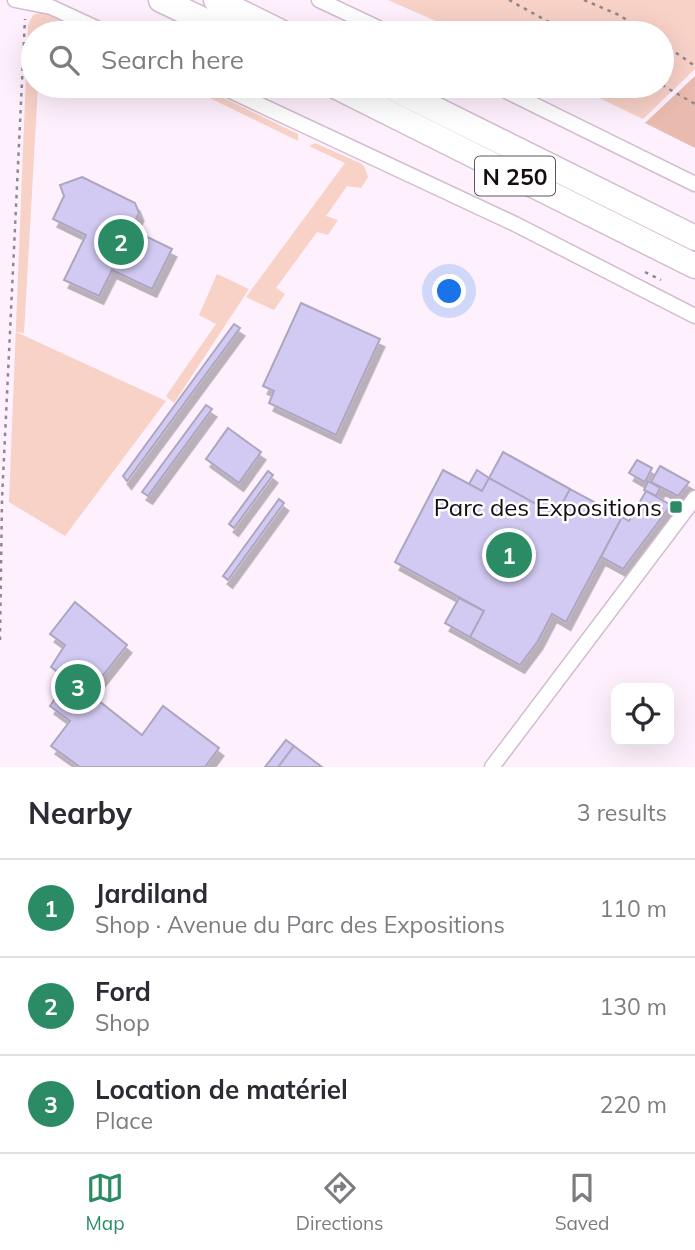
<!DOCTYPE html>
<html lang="en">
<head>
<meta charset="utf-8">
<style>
	:root { --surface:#fff; --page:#f2f2f3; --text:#2b2b33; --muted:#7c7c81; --line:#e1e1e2; --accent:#2b8b64 }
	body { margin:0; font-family:Mulish,sans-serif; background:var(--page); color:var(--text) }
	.controls { position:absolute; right:21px; bottom:21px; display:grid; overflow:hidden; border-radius:14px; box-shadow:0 7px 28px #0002 }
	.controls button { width:63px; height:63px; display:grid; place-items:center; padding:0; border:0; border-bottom:2px solid var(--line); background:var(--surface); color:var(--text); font:35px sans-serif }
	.you { position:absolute; left:450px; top:292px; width:24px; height:24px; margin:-18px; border:5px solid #fff; border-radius:50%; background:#1a73e8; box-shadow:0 0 0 10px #1a73e833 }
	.badge { display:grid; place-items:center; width:46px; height:46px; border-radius:50%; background:var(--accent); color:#fff; font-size:23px; font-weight:700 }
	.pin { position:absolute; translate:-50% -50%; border:4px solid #fff; box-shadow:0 2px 7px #0006 }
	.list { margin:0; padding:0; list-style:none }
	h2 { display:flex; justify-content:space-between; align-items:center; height:91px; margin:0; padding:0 28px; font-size:30px }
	h2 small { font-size:23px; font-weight:400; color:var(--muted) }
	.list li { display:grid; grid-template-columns:46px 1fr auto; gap:21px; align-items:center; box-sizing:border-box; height:98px; padding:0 28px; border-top:2px solid var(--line) }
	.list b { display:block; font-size:26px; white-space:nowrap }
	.list p { margin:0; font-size:23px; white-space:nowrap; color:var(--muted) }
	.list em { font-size:23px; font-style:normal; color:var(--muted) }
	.icon { flex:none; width:38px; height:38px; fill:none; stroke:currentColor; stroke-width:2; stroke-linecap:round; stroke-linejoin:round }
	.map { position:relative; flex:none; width:695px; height:767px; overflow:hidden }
	.search { position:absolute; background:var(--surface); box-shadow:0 7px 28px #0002; left:21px; right:21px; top:21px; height:77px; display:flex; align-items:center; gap:18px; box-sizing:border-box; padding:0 24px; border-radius:38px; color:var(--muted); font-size:26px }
	.sheet { height:385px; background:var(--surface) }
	nav { display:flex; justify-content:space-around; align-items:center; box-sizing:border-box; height:98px; border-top:2px solid var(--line); background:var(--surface); font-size:19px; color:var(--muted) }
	nav a { display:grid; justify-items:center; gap:4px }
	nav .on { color:var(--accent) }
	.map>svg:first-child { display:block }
	.green { fill:#f8d1c7 }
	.forest { fill:#e9bbaf }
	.building { fill:#d2caf2; stroke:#aca6c0; stroke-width:2; filter:url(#shadow) }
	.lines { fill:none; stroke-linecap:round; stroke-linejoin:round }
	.minor-casing { stroke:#d2bcd1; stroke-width:17 }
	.trunk-casing { stroke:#d2bcd1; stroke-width:27 }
	.path { stroke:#918690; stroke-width:2.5; stroke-dasharray:3.5 5; stroke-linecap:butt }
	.minor { stroke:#fff; stroke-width:14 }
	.trunk { stroke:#fff; stroke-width:24 }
	.poi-dot { fill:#2b8b64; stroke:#fff; stroke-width:2.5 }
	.labels { text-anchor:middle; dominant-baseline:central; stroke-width:5; stroke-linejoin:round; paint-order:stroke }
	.shield { fill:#fff; stroke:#5c565b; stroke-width:2 }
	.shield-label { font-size:23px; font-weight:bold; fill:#160e15 }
	.poi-label { font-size:24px; fill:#160e15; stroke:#fff; text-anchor:end }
</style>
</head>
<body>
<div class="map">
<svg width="695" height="767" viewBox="0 0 695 767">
	<defs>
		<filter id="shadow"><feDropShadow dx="4.5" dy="8" stdDeviation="0" flood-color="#0004"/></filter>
	</defs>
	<rect width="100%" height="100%" fill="#fef0fd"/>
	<path class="green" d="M 388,0 L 695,0 L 695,69 L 643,119 L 574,86 L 662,86 L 662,33 L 463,33 Z
		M 42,12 L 86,33 L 74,33 L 51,22 L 41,28 L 40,33 L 33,33 L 33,86 L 38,86 L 24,333 L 16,332 L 166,401 L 65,536 L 9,502 L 28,25 L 33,15 Z
		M 185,86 L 199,86 L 298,134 L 298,141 Z
		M 315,143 L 360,163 L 364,166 L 368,177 L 361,188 L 347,186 L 326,216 L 338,220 L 328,235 L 317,232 L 276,288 L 285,294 L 274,310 L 246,297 L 345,163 L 309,146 Z
		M 217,274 L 249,289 L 174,403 L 166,396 L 216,324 L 199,315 Z"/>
	<path class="forest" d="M 695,76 L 695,148 L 645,123 Z"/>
	<path class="building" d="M 82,177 L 135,203 L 139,213 L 131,229 L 172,249 L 152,289 L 112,270 L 99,296 L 64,280 L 86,235 L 53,219 L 64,196 L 60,185 Z
		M 301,303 L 380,339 L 336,435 L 269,403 L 274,391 L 263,386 Z
		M 234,324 L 240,328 L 127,481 L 123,476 Z
		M 206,405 L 212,409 L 148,496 L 142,492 Z
		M 228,428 L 261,452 L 239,483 L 206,459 Z
		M 503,452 L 570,489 L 556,515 L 489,478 Z
		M 637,460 L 652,468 L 645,482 L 629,473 Z
		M 660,466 L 689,482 L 678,496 L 651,482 Z
		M 443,470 L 482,491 L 489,478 L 556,515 L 570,489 L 622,517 L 566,622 L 552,614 L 538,641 L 520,665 L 470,637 L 484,611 L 395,562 Z
		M 477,470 L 489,478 L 482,491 L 469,484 Z
		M 268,471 L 273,475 L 234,528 L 229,524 Z
		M 648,481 L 660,488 L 656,496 L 644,490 Z
		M 646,491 L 671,505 L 623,569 L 601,557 L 622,517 L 629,521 Z
		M 279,499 L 284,503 L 228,580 L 223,576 Z
		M 459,598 L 484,611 L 470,637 L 445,623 Z
		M 75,602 L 127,645 L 89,693 L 142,735 L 163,706 L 219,748 L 205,767 L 80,767 L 51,746 L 70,721 L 50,706 L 68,680 L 51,667 L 65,645 L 50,634 Z
		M 286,740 L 294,746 L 278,767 L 265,767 Z
		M 294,746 L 322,767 L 278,767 Z"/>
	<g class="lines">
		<defs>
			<path id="minor" d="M 15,0 L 51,7 L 107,33
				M 319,0 L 389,33
				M 220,86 L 515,224 L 695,316
				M 496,86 L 695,184
				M 492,767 L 695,498"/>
			<path id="trunk" d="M 161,0 L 231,33
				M 216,0 L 283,33
				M 335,86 L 695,266
				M 389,86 L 695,238"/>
		</defs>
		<use href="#minor" class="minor-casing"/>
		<use href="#trunk" class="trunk-casing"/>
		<path class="path" d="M 509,0 L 569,33
			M 584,0 L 619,15 L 647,33
			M 120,25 L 138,33
			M 662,43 L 695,66
			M 662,85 L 695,104
			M 645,272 L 661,280
			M 0,640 L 2,499 L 25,19"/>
		<use href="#minor" class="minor"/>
		<use href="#trunk" class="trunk"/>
	</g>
	<rect class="poi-dot" x="669" y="500" width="14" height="14" rx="3.5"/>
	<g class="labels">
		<rect class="shield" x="475" y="156.5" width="80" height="39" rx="5"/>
		<g class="shield-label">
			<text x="515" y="176">N 250</text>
		</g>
		<g class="poi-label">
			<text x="662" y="507">Parc des Expositions</text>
		</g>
	</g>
</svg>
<div class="controls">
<button><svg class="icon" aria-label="locate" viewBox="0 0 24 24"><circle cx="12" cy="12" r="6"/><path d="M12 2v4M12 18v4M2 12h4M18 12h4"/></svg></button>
</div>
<div class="you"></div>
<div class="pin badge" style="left:509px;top:555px">1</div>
<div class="pin badge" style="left:121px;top:242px">2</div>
<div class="pin badge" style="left:78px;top:687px">3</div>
<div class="search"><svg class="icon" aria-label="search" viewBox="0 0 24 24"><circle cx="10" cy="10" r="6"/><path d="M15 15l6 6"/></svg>Search here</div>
</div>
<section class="sheet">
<h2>Nearby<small>3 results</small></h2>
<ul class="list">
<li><span class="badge">1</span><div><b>Jardiland</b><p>Shop · Avenue du Parc des Expositions</p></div><em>110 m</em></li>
<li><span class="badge">2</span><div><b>Ford</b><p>Shop</p></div><em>130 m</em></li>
<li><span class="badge">3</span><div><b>Location de matériel</b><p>Place</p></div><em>220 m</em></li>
</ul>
</section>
<nav>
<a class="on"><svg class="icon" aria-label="map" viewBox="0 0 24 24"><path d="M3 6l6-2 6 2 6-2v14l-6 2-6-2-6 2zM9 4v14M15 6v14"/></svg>Map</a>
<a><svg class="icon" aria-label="directions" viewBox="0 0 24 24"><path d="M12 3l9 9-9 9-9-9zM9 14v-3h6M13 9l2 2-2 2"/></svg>Directions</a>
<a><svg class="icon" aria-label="saved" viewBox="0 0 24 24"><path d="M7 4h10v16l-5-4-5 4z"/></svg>Saved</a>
</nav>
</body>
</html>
